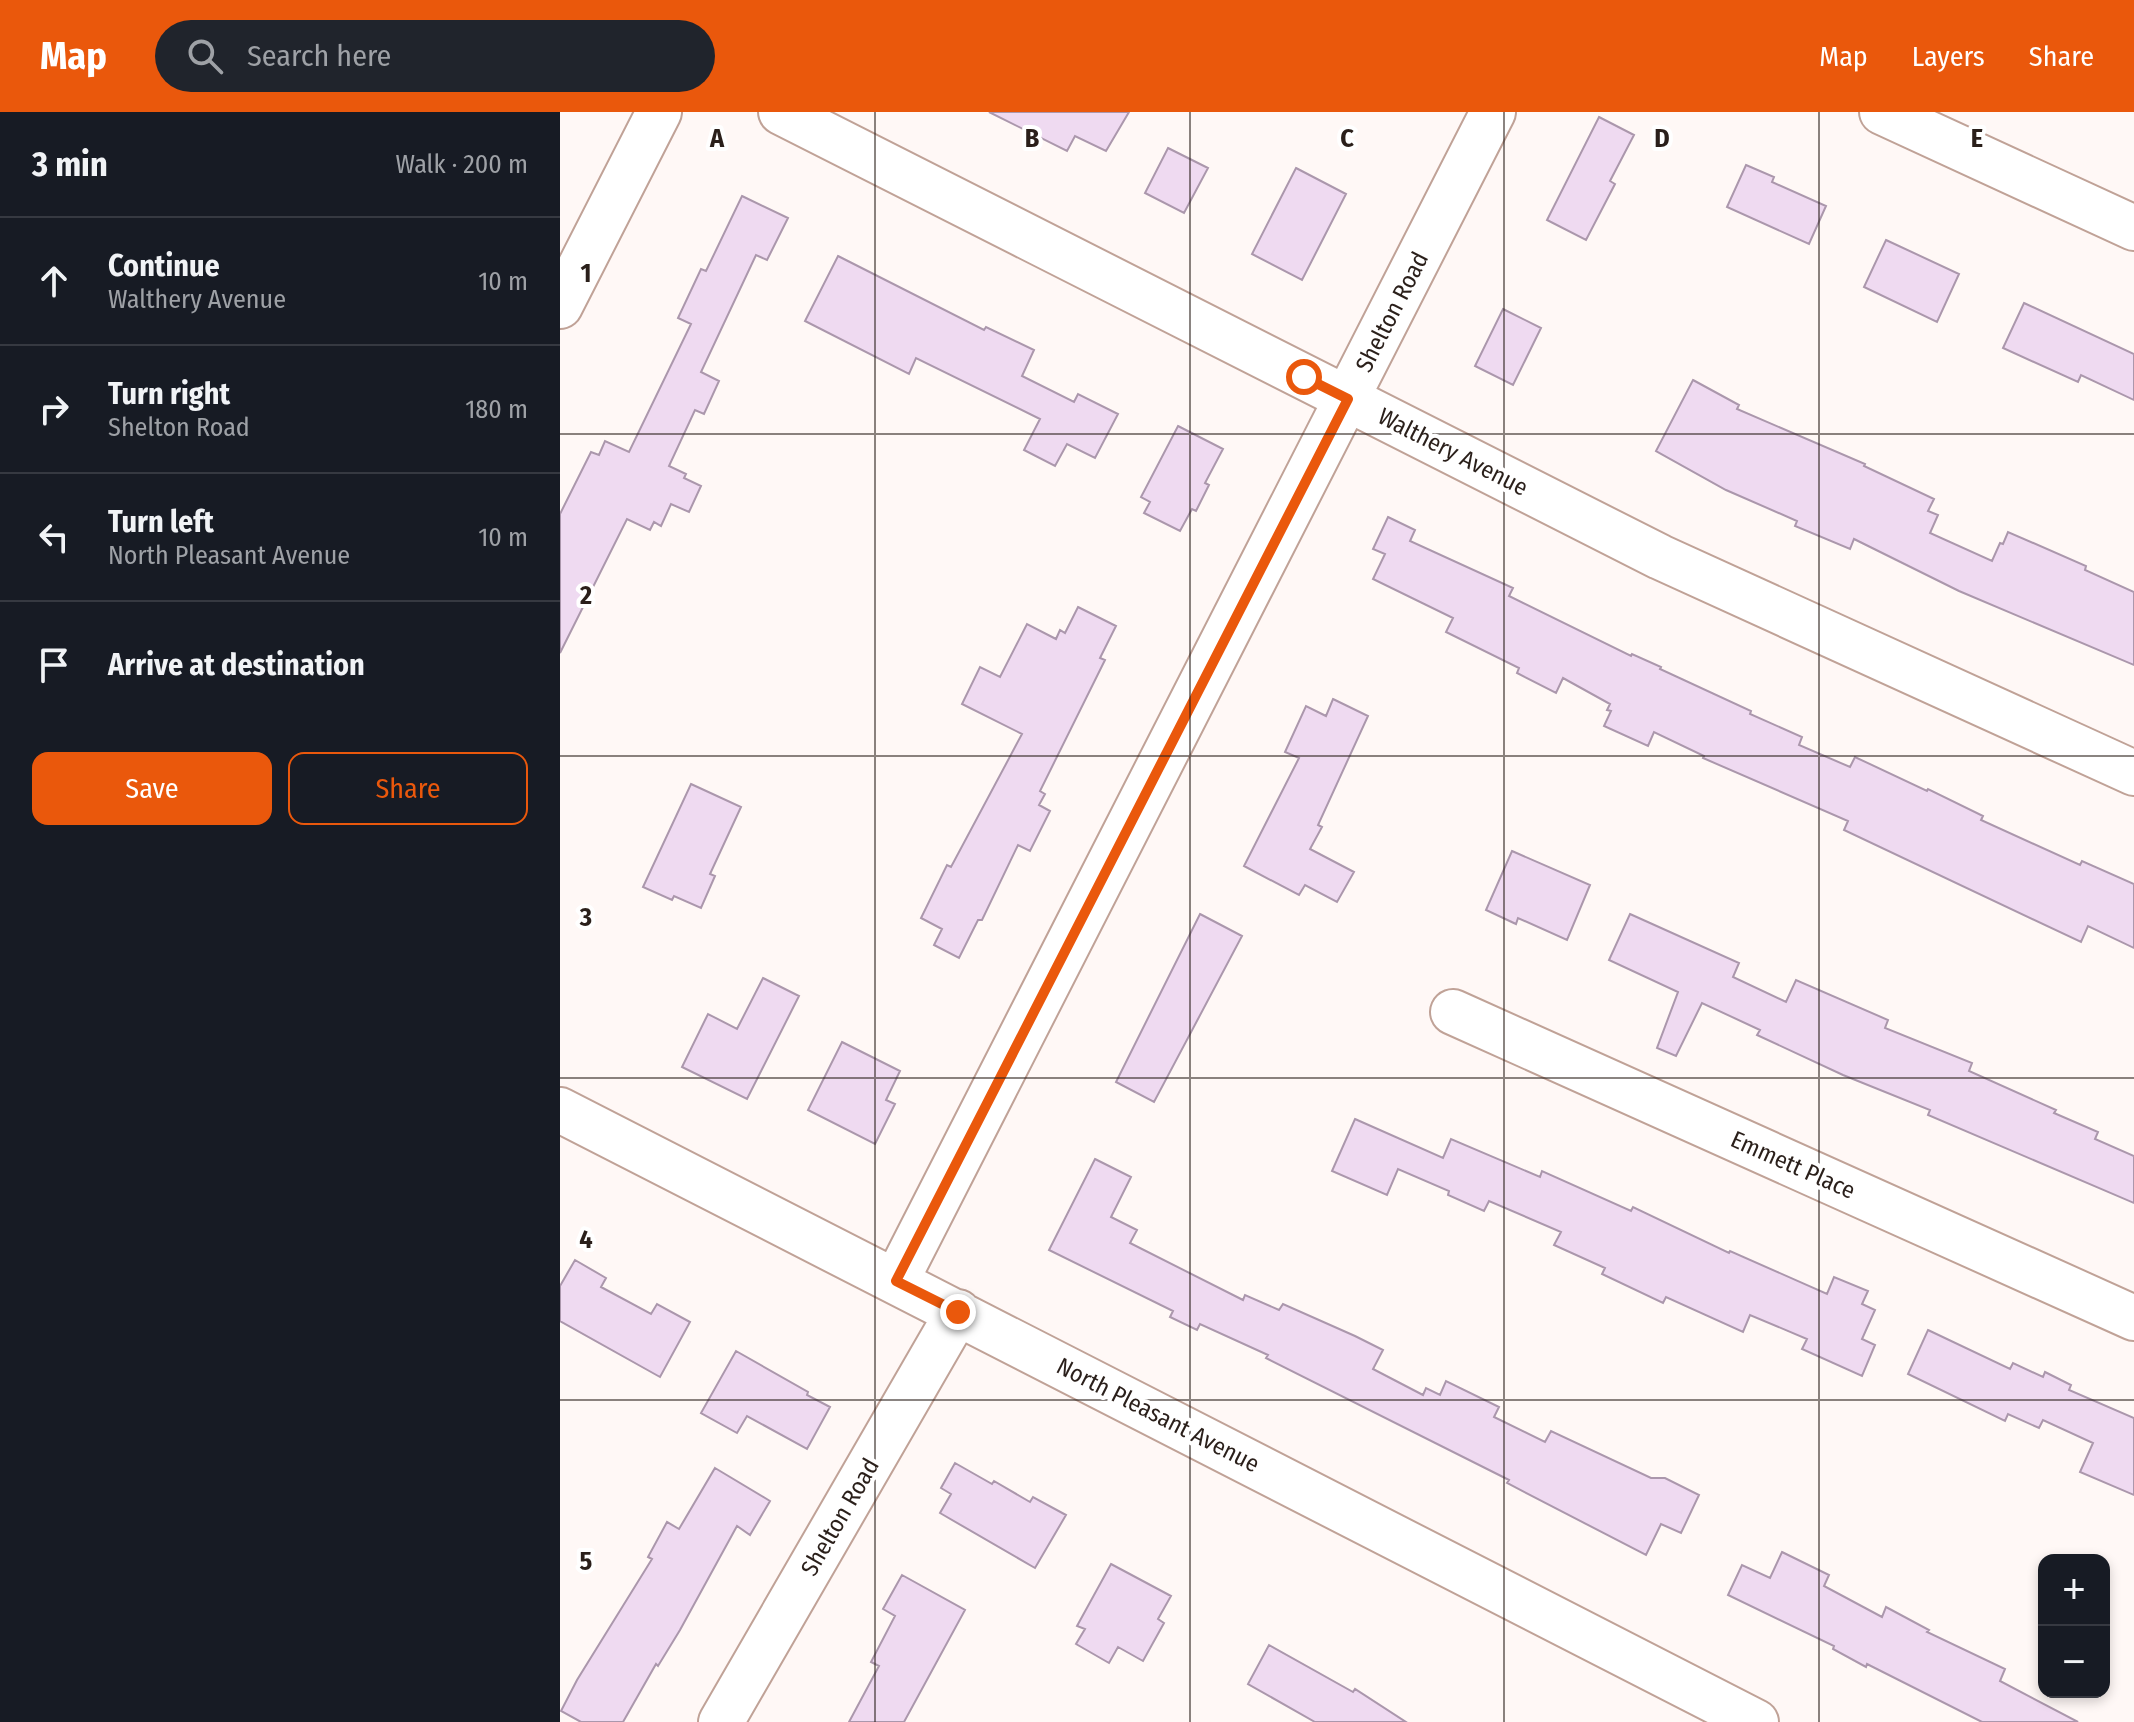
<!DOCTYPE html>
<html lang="en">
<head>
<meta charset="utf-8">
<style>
	:root { --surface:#171b24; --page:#20242c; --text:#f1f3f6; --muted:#9ea1a6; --line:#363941; --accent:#ea580c }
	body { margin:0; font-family:"Fira Sans Condensed",sans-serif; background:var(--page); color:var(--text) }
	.controls { position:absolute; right:24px; bottom:24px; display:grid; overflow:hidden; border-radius:16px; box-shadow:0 4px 12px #0003 }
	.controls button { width:72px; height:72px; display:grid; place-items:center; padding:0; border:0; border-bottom:2px solid var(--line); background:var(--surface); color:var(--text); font:40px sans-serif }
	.stop { position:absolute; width:24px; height:24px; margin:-18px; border:6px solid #ea580c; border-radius:50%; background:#fff }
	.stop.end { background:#ea580c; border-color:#fff; box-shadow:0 2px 8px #0008 }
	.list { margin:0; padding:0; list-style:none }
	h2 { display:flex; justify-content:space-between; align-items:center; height:104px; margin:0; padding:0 32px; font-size:34px }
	h2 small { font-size:26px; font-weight:400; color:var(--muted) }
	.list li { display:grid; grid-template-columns:52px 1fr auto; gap:24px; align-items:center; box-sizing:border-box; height:128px; padding:0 32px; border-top:2px solid var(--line) }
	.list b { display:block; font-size:30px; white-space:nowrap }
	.list p { margin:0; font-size:26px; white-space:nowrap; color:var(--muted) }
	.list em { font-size:26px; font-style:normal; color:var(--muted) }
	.actions { display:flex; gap:16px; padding:24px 32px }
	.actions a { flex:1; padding:18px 0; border:2px solid var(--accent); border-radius:16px; text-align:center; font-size:28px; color:var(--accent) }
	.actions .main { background:var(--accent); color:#fff }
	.icon { flex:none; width:44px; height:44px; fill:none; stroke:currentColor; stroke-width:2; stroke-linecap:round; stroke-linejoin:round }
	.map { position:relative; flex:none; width:1574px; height:1610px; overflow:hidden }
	header { display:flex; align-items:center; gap:48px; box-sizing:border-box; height:112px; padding:0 40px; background:var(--accent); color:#fff }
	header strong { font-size:38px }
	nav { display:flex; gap:44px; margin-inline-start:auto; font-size:28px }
	.search { width:560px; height:72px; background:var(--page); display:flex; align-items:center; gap:20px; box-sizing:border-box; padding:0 28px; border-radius:44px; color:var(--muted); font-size:30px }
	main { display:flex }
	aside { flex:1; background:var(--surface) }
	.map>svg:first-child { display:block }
	.building { fill:#efdaf1; stroke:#ab97ac; stroke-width:2 }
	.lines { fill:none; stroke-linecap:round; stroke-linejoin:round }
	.minor-casing { stroke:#c0a297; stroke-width:48 }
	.minor { stroke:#fff; stroke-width:44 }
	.route { stroke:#ea580c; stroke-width:10 }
	.grid { fill:none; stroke:#2a1f1a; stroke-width:2; stroke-opacity:0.55 }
	.labels { text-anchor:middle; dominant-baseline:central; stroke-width:8; stroke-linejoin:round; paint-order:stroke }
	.street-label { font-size:24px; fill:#2a1f1a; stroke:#fff }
	.grid-label { font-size:26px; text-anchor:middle; font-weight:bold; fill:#2a1f1a; stroke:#fff; stroke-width:8; stroke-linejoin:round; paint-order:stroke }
</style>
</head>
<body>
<header>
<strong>Map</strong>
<div class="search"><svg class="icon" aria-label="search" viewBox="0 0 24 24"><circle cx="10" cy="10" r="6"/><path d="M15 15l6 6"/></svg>Search here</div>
<nav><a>Map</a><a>Layers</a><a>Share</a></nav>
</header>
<main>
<aside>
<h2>3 min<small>Walk · 200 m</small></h2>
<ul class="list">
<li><svg class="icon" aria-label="ahead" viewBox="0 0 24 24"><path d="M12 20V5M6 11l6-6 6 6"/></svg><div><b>Continue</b><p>Walthery Avenue</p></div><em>10 m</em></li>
<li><svg class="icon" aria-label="right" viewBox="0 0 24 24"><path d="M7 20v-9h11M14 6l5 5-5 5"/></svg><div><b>Turn right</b><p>Shelton Road</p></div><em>180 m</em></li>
<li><svg class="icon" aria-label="left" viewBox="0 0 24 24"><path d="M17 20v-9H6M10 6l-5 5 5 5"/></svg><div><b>Turn left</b><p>North Pleasant Avenue</p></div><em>10 m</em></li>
<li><svg class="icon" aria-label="arrive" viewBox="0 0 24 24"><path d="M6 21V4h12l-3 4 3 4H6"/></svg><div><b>Arrive at destination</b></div></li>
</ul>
<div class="actions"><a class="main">Save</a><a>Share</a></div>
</aside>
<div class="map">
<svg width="1574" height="1610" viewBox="0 0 1574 1610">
	<rect width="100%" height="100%" fill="#fff8f6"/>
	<path class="building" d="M 429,0 L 569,0 L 546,39 L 515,24 L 507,39 Z
		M 1039,5 L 1074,23 L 1050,69 L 1055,72 L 1026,128 L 987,108 Z
		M 608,36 L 648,56 L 624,101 L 585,81 Z
		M 1186,53 L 1214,65 L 1212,70 L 1266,94 L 1249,132 L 1167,95 Z
		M 736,56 L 786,82 L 742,168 L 692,142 Z
		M 182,84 L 228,106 L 207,148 L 196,143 L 141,260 L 159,269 L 144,302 L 135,298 L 109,354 L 126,362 L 124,366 L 141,374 L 129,400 L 111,392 L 101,414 L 94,410 L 90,418 L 67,407 L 0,541 L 0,402 L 31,340 L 39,343 L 45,329 L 69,340 L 131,212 L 118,206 L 141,157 L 146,159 Z
		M 1326,128 L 1399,162 L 1377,210 L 1304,175 Z
		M 278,144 L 424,218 L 426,215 L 474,238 L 462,264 L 514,290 L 518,282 L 558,302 L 535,346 L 507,332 L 495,354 L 464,338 L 480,307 L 356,246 L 349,262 L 245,209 Z
		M 1464,191 L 1574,242 L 1574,288 L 1521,263 L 1518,270 L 1443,236 Z
		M 943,197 L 981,216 L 953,273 L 915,254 Z
		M 1133,268 L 1179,293 L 1177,297 L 1305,352 L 1304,354 L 1374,387 L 1368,399 L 1378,403 L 1370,421 L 1432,449 L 1440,431 L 1443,432 L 1448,420 L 1526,454 L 1525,458 L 1574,480 L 1574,553 L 1399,479 L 1294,427 L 1290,437 L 1235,414 L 1237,409 L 1166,378 L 1096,339 Z
		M 618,314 L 663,337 L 645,371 L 649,373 L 636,399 L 632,397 L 620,419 L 584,401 L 590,390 L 581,385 Z
		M 828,405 L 855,418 L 850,429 L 953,476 L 949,484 L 1071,544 L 1072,542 L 1101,555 L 1100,557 L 1191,599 L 1190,602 L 1242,625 L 1239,633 L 1290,655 L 1295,645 L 1367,679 L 1368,677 L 1423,704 L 1421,708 L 1520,753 L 1522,749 L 1574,772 L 1574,836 L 1528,814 L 1521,830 L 1284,718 L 1288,709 L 1143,646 L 1144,644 L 1094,620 L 1088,634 L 1044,614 L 1051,599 L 1047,598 L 1050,592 L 1003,566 L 996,581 L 957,561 L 959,556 L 886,520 L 893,506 L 813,467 L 825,442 L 813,437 Z
		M 518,495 L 556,514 L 540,546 L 545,548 L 480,679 L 485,682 L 479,693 L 490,699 L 470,739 L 458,733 L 422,808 L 418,808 L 399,846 L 374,833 L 382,817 L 361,806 L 387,753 L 391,755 L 462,622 L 402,592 L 420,555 L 440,565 L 467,512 L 496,527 L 500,518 L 505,521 Z
		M 773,587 L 808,604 L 758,713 L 762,715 L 750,737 L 794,760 L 777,790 L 745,773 L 739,783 L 684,754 L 739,646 L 725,640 L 746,594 L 766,604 Z
		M 131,672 L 181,695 L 150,762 L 155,764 L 141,796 L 114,784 L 112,788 L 83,775 Z
		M 952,739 L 1030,773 L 1007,828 L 958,806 L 956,812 L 926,798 Z
		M 640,802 L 682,824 L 594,990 L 556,970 Z
		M 1070,802 L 1179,851 L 1173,865 L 1226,890 L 1236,868 L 1328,908 L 1325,916 L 1412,951 L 1409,959 L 1496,998 L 1494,1001 L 1538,1020 L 1535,1027 L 1574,1044 L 1574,1091 L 1368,1003 L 1370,998 L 1283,963 L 1197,923 L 1200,918 L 1142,891 L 1116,944 L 1097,936 L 1118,880 L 1049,848 Z
		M 203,866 L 239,884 L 187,987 L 122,955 L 148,902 L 177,917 Z
		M 282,930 L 340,959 L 326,988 L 335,992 L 315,1032 L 248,998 Z
		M 795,1007 L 883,1046 L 891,1027 L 980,1065 L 982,1059 L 1071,1099 L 1073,1095 L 1169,1141 L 1170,1139 L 1267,1182 L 1274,1165 L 1308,1179 L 1302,1192 L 1315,1198 L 1302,1227 L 1315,1233 L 1302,1264 L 1242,1237 L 1247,1227 L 1190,1203 L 1183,1220 L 1106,1185 L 1103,1191 L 1042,1162 L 1045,1156 L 994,1133 L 1001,1120 L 929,1089 L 924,1099 L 888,1083 L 889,1079 L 838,1057 L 827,1083 L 772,1059 Z
		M 535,1047 L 571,1065 L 551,1105 L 577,1118 L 570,1131 L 683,1188 L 685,1183 L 719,1198 L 723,1192 L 795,1224 L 823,1238 L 813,1257 L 863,1283 L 866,1276 L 880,1283 L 886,1269 L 939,1295 L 934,1305 L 985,1330 L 991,1319 L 1091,1366 L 1105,1366 L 1139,1383 L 1121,1421 L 1101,1412 L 1086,1443 L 947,1371 L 949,1368 L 706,1246 L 708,1243 L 640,1212 L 637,1218 L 610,1205 L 613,1199 L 489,1138 Z
		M 15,1148 L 46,1166 L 41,1175 L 91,1202 L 97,1192 L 130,1210 L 100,1265 L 0,1209 L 0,1174 Z
		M 1368,1218 L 1450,1257 L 1453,1251 L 1483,1265 L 1485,1260 L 1511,1273 L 1509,1278 L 1574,1306 L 1574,1383 L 1520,1360 L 1533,1331 L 1483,1308 L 1479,1316 L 1448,1302 L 1445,1309 L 1348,1262 Z
		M 176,1239 L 248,1280 L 247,1283 L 270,1295 L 247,1337 L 187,1304 L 177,1321 L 141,1301 Z
		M 395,1351 L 432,1372 L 434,1369 L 470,1390 L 473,1385 L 506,1403 L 475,1456 L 380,1401 L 391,1382 L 381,1376 Z
		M 155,1356 L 210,1389 L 190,1423 L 177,1414 L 120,1518 L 98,1554 L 96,1552 L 63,1610 L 21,1610 L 1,1599 L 17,1568 L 92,1447 L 88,1445 L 107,1410 L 119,1417 Z
		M 1222,1440 L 1269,1463 L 1264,1474 L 1322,1505 L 1326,1495 L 1369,1518 L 1367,1520 L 1445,1557 L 1440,1569 L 1518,1610 L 1422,1610 L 1307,1552 L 1306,1555 L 1273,1537 L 1274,1534 L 1168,1483 L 1182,1453 L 1210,1466 Z
		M 551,1452 L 611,1484 L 598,1507 L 604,1511 L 583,1549 L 558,1535 L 549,1551 L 516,1532 L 525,1517 L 517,1514 Z
		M 342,1463 L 405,1498 L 344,1610 L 289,1610 L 319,1554 L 311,1550 L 335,1504 L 323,1497 Z
		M 709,1533 L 793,1580 L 795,1577 L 846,1610 L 755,1610 L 688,1572 Z"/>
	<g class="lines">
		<defs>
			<path id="minor" d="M 221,0 L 1100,445 L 1574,661
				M 1322,0 L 1574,116
				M 0,194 L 99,0
				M 893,900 L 1574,1206
				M 0,998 L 1196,1610
				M 336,1169 L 933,0
				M 161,1610 L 398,1200"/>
		</defs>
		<use href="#minor" class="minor-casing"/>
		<use href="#minor" class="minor"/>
	</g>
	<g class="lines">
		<path class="route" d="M 398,1200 L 336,1169 L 788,287 L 744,265"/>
	</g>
	<path class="grid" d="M 315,0 L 315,1610M 630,0 L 630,1610M 944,0 L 944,1610M 1259,0 L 1259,1610M 0,322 L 1574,322M 0,644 L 1574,644M 0,966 L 1574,966M 0,1288 L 1574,1288"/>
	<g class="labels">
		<g class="street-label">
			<text transform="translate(832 200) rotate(-63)">Shelton Road</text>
			<text transform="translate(893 340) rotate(27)">Walthery Avenue</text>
			<text transform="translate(1233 1053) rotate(24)">Emmett Place</text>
			<text transform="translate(598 1303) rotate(27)">North Pleasant Avenue</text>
			<text transform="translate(280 1405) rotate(-60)">Shelton Road</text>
		</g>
	</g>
	<g class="grid-label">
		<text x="157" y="35">A</text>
		<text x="472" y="35">B</text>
		<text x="787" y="35">C</text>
		<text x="1102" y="35">D</text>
		<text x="1417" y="35">E</text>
		<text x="26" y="170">1</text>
		<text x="26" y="492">2</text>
		<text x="26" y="814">3</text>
		<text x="26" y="1136">4</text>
		<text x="26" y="1458">5</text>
	</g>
</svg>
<div class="controls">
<button>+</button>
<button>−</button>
</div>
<div class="stop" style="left:744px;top:265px"></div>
<div class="stop end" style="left:398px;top:1200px"></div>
</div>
</main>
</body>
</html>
